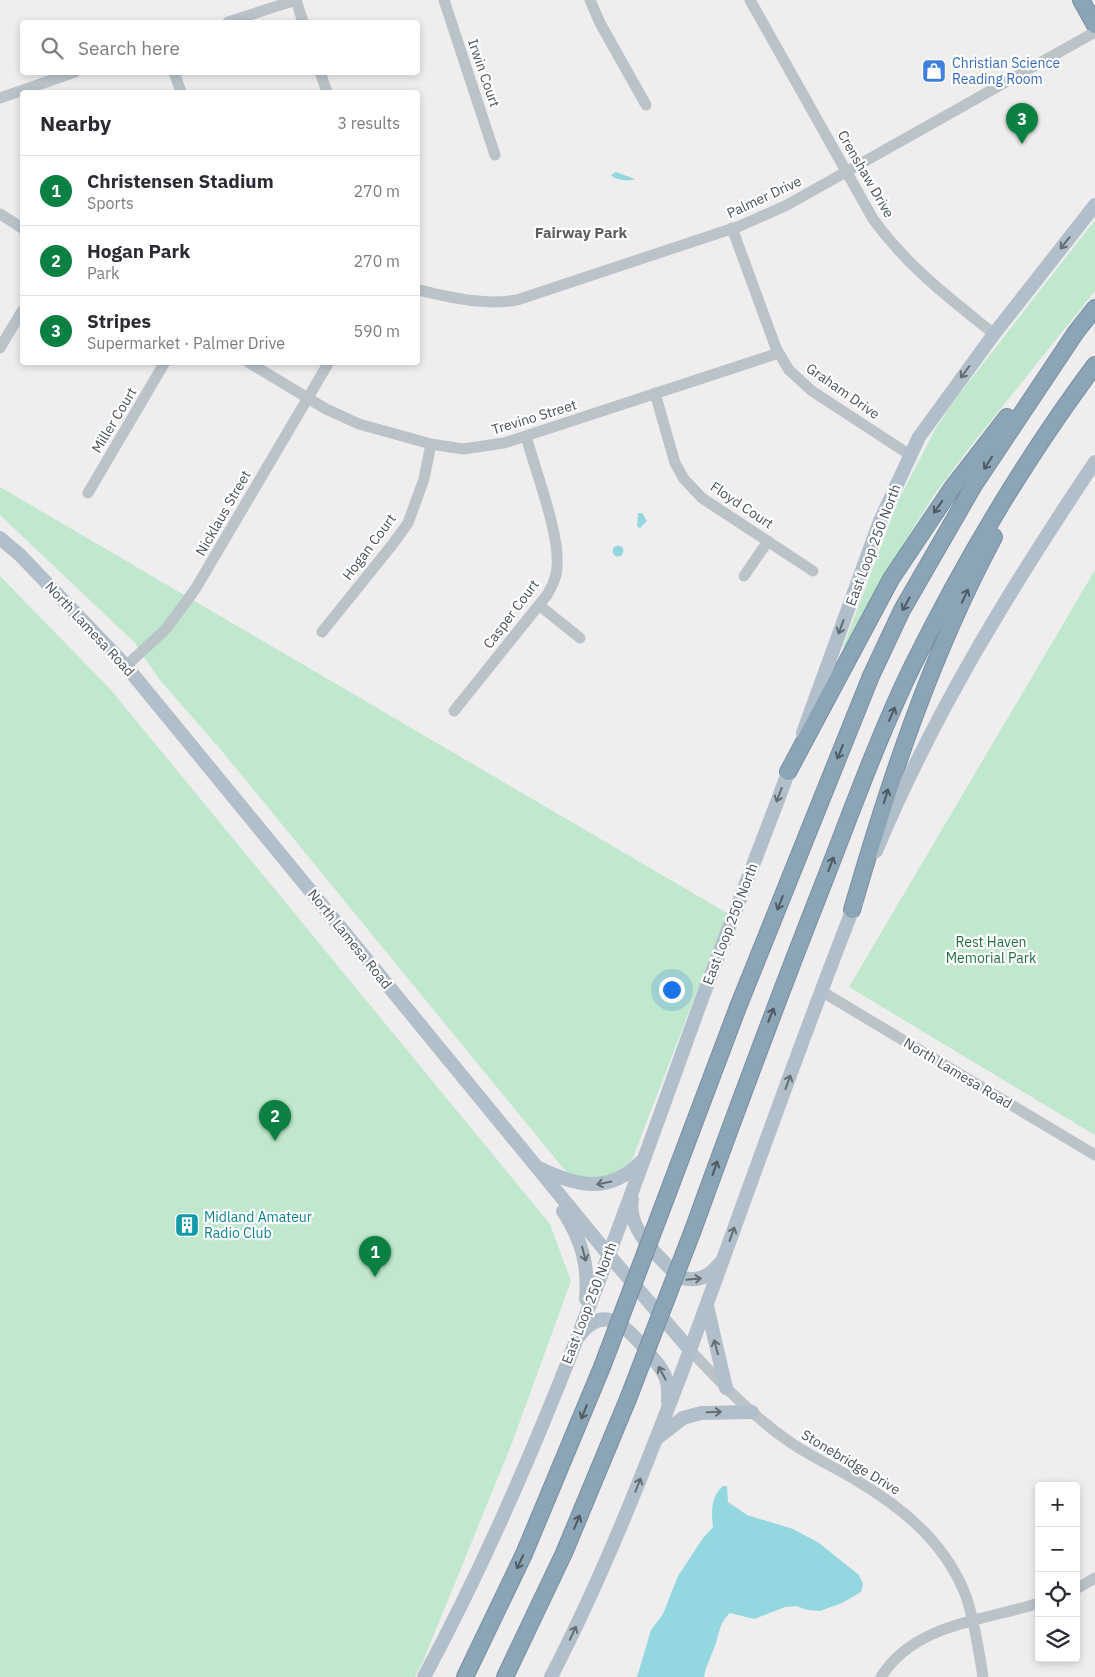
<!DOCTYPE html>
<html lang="en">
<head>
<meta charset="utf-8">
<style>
	:root { --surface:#fff; --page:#f7f7f7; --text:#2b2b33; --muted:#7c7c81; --line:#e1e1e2; --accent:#0b8043 }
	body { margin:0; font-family:"IBM Plex Sans",sans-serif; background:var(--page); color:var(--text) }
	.controls { position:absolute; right:15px; bottom:15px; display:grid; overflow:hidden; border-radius:5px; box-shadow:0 2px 8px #0003 }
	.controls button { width:45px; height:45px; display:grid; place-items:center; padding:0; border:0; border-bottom:1px solid var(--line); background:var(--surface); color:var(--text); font:25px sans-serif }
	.you { position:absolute; left:671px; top:989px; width:18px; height:18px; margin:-12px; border:4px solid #fff; border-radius:50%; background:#1a73e8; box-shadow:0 0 0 8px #1a73e833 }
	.badge { display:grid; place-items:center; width:32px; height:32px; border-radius:50%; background:var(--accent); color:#fff; font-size:16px; font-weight:700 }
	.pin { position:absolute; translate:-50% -41px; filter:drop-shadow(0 1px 2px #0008) }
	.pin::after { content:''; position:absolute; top:26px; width:18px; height:15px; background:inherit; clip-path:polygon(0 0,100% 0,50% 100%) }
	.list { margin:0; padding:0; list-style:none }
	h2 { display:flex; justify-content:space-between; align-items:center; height:65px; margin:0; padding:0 20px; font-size:21px }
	h2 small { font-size:16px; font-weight:400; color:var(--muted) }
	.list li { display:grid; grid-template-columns:32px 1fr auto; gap:15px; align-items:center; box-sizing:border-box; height:70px; padding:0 20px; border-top:1px solid var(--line) }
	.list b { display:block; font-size:19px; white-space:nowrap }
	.list p { margin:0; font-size:16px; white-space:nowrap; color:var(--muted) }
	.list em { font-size:16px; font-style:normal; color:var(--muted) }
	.icon { flex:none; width:28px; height:28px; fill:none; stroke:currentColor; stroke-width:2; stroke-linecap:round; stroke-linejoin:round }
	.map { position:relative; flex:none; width:1095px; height:1677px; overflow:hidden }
	.search { position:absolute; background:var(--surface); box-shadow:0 2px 8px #0003; left:20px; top:20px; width:400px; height:55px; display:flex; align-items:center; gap:12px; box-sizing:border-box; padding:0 18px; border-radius:5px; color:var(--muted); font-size:19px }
	.panel { position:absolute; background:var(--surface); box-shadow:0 2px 8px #0003; left:20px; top:90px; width:400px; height:275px; border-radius:5px }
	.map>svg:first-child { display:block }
	.green { fill:#c0e8cc }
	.water { fill:#93d8e0 }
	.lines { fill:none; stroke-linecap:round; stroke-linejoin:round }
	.highway-casing { stroke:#768fa2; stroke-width:18 }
	.minor { stroke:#bac3c8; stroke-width:11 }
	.major { stroke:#b0bfc9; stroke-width:14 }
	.highway { stroke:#8ba4b6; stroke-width:16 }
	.highway-bridge-casing { stroke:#768fa2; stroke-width:18; stroke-linecap:butt }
	.highway-bridge { stroke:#8ba4b6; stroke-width:16 }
	.oneway { stroke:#626d74 }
	.oneway2 { stroke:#4f5a61 }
	.labels { text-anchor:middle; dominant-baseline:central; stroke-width:4.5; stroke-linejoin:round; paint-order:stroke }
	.shop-label { font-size:14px; fill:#366cbe; stroke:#fff; text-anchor:start }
	.street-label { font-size:14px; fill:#485258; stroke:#fff }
	.park-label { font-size:14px; fill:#227041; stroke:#fff }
	.culture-label { font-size:14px; fill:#0d838f; stroke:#fff; text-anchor:start }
	.neighbourhood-label { font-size:15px; font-weight:bold; fill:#5b5e61; stroke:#fff }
</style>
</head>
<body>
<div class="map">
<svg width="1095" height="1677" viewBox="0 0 1095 1677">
	<rect width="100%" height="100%" fill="#f0edee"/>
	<path class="green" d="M 1095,220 L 1095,291 L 970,447 L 934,495 L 885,574 L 847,648 L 843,647 L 899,499 L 937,426 L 957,397 Z
		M 0,487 L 727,913 L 632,1160 C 607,1180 597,1182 567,1173 L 221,750 L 159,679 L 134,642 L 0,515 Z
		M 1095,570 L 1095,1135 L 849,987 Z
		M 0,576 L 111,690 L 550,1224 L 571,1281 L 512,1443 L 424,1659 L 415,1677 L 0,1677 Z"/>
	<path class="water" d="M 616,172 L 635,179 C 628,182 616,180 611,175 Z
		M 638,513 L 642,513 L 647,521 L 640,528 L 637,526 Z
		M612.5 551a5.5 5.5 0 1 1 11 0a5.5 5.5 0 1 1-11 0Z
		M 723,1486 L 727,1486 L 728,1502 L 747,1515 L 793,1529 L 819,1543 L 859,1575 L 863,1584 L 861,1592 L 842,1603 L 820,1611 L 808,1610 L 796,1606 L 785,1607 L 754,1619 L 730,1613 C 719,1623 720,1632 715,1646 C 711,1656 706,1666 704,1677 L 637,1677 L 651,1630 L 663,1614 L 678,1576 L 703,1538 L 713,1527 C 711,1512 711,1496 723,1486 Z"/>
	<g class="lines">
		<defs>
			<path id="highway" d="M 1081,0 L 1095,25
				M 788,772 L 891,579 L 952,488 L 1007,417
				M 852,910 C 889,782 931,655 994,537
				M 666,1198 L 738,1007 L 871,676 L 902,610 L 974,485 L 1076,332 L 1095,308
				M 693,1230 C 734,1117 776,1004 820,892 C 850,816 877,739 913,665 C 965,560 1025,459 1095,365
				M 465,1677 L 524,1554 L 602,1367
				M 505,1677 L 564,1553 L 628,1399"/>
		</defs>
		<use href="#highway" class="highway-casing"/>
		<path class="minor" d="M 296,0 L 303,22
			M 444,0 L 495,155
			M 590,0 L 600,23 L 646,105
			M 750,0 L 873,219 C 908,267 948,297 994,334
			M 228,22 L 296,0
			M 174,72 L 181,92
			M 320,72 L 327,92
			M 0,98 L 75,72
			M 0,214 L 22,228
			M 732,228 L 776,348 L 789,370 L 812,391 L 910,455
			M 418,290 C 452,297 482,306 517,300 L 740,226 L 787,205 L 1095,32
			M 0,348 L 22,311
			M 248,362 L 326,409 L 359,424 L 431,444 L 463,449 L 504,443 L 779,353
			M 655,393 L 675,463 L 684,479 L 702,498 L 813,571
			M 88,493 L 165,362
			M 744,576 L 768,541
			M 539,605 L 580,638
			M 322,632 L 392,545 L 408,523 L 424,479 L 431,444
			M 126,666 L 166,629 L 196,588 L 329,362
			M 454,711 L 547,595 C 552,586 557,577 557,566 C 560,534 535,470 526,436
			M 821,991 L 1095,1155
			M 690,1350 C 720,1382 750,1414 787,1440 C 809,1456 835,1467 859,1482 C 906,1510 948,1546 967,1599 C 975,1624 979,1651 983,1677
			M 1076,1589 L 1095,1578
			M 881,1677 C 915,1623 984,1621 1039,1603"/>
		<path class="major" d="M 0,538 L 20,555 L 126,666 L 608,1254 L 690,1350
			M 803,733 L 880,521 L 919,437 L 994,334 L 1095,205
			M 876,851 C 934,712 1012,586 1095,462
			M 539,1168 C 578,1187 609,1194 642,1161
			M 632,1200 C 626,1229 660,1258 679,1277 C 697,1283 709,1277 721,1262
			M 563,1211 C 582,1240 589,1266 586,1299
			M 707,1306 L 726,1388
			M 579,1336 C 604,1302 627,1327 646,1350 C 653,1359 663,1368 666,1379 C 669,1386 668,1394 668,1402
			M 656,1439 L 683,1418 L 701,1413 L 752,1412
			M 424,1677 C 533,1475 609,1256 687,1040 C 720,947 758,855 792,762
			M 551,1677 C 601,1580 641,1479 680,1377 C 739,1218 794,1058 856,901"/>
		<use href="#highway" class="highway"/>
		<defs>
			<path id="highway-bridge" d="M 602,1367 L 666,1198
				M 628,1399 L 693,1230"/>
		</defs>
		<use href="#highway-bridge" class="highway-bridge-casing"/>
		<use href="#highway-bridge" class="highway-bridge"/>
	</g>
	<defs><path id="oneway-shaft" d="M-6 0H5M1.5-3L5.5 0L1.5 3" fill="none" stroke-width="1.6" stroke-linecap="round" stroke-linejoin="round" transform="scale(1.25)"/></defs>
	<g class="oneway">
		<use href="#oneway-shaft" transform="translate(1065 243) rotate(128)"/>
		<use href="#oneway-shaft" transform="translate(965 372) rotate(127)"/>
		<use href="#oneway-shaft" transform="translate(841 627) rotate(110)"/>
		<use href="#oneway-shaft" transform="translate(779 795) rotate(111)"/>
		<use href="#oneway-shaft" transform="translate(788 1082) rotate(-70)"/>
		<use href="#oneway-shaft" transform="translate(604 1183) rotate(169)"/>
		<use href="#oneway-shaft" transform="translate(732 1234) rotate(-70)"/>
		<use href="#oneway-shaft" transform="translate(584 1254) rotate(75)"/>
		<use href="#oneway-shaft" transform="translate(694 1279) rotate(-6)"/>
		<use href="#oneway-shaft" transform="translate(716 1347) rotate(-105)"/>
		<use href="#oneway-shaft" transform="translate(662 1373) rotate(-119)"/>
		<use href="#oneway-shaft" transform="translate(714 1412) rotate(-2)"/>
		<use href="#oneway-shaft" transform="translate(638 1485) rotate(-69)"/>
		<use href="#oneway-shaft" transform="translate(573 1633) rotate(-65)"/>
	</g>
	<g class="oneway2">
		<use href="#oneway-shaft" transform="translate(988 463) rotate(123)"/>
		<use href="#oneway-shaft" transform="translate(938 507) rotate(125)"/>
		<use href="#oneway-shaft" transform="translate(965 596) rotate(-65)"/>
		<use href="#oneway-shaft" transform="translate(906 604) rotate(119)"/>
		<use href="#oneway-shaft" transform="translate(892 714) rotate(-66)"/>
		<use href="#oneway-shaft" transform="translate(840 752) rotate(112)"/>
		<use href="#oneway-shaft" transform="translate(886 796) rotate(-73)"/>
		<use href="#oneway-shaft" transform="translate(831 864) rotate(-69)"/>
		<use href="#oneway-shaft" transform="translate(780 903) rotate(112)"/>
		<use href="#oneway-shaft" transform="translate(771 1015) rotate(-68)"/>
		<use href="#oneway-shaft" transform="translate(715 1168) rotate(-70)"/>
		<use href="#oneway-shaft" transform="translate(584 1412) rotate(112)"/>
		<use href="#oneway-shaft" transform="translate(577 1522) rotate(-67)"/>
		<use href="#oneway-shaft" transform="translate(520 1562) rotate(115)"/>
	</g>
	<defs>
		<symbol id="shop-square" viewBox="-11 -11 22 22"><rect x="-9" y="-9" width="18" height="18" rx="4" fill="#3f7fe0" stroke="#fff"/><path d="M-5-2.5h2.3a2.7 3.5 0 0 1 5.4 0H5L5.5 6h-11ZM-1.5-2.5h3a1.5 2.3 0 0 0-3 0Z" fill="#fff"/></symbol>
		<symbol id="building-square" viewBox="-11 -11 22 22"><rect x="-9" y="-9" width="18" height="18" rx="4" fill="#0f9aa8" stroke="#fff"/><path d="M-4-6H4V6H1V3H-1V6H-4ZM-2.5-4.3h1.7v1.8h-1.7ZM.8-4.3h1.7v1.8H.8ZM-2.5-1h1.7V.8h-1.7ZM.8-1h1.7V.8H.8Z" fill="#fff"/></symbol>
	</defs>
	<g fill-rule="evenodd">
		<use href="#shop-square" x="920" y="57" width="28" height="28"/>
		<use href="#building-square" x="173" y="1211" width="28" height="28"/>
	</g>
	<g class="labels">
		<g class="shop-label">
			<text x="952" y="63">Christian Science<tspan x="952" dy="16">Reading Room</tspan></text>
		</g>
		<g class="street-label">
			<text transform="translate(484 73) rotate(71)">Irwin Court</text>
			<text transform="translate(866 174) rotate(60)">Crenshaw Drive</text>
			<text transform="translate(764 197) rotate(-25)">Palmer Drive</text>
			<text transform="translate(843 391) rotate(35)">Graham Drive</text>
			<text transform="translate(534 417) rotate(-17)">Trevino Street</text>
			<text transform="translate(114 420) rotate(-59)">Miller Court</text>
			<text transform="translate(742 505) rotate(34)">Floyd Court</text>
			<text transform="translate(223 513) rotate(-60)">Nicklaus Street</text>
			<text transform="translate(873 545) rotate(-69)">East Loop 250 North</text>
			<text transform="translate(369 547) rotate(-53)">Hogan Court</text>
			<text transform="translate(511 614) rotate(-53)">Casper Court</text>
			<text transform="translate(90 629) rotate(47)">North Lamesa Road</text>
			<text transform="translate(730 924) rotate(-69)">East Loop 250 North</text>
			<text transform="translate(350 939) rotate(51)">North Lamesa Road</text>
			<text transform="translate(958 1073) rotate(31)">North Lamesa Road</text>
			<text transform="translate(589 1303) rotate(-69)">East Loop 250 North</text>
			<text transform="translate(851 1462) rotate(31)">Stonebridge Drive</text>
		</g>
		<g class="park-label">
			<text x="991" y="942">Rest Haven<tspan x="991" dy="16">Memorial Park</tspan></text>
		</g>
		<g class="culture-label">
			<text x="204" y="1217">Midland Amateur<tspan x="204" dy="16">Radio Club</tspan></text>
		</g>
		<g class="neighbourhood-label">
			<text x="581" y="232">Fairway Park</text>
		</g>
	</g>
</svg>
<div class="controls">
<button>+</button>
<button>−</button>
<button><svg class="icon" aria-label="locate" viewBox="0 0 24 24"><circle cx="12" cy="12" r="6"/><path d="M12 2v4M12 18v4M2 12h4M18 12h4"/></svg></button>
<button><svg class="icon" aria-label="layers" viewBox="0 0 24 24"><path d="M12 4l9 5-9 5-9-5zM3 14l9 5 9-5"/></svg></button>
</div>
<div class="you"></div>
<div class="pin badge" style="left:375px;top:1277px">1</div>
<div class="pin badge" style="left:275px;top:1141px">2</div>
<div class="pin badge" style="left:1022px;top:144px">3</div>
<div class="search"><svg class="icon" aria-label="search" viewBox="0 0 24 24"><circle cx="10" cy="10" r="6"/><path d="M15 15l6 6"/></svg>Search here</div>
<section class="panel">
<h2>Nearby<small>3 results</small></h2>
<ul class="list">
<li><span class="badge">1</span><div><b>Christensen Stadium</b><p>Sports</p></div><em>270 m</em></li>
<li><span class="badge">2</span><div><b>Hogan Park</b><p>Park</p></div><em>270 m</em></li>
<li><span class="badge">3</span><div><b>Stripes</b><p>Supermarket · Palmer Drive</p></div><em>590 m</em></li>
</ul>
</section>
</div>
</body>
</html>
